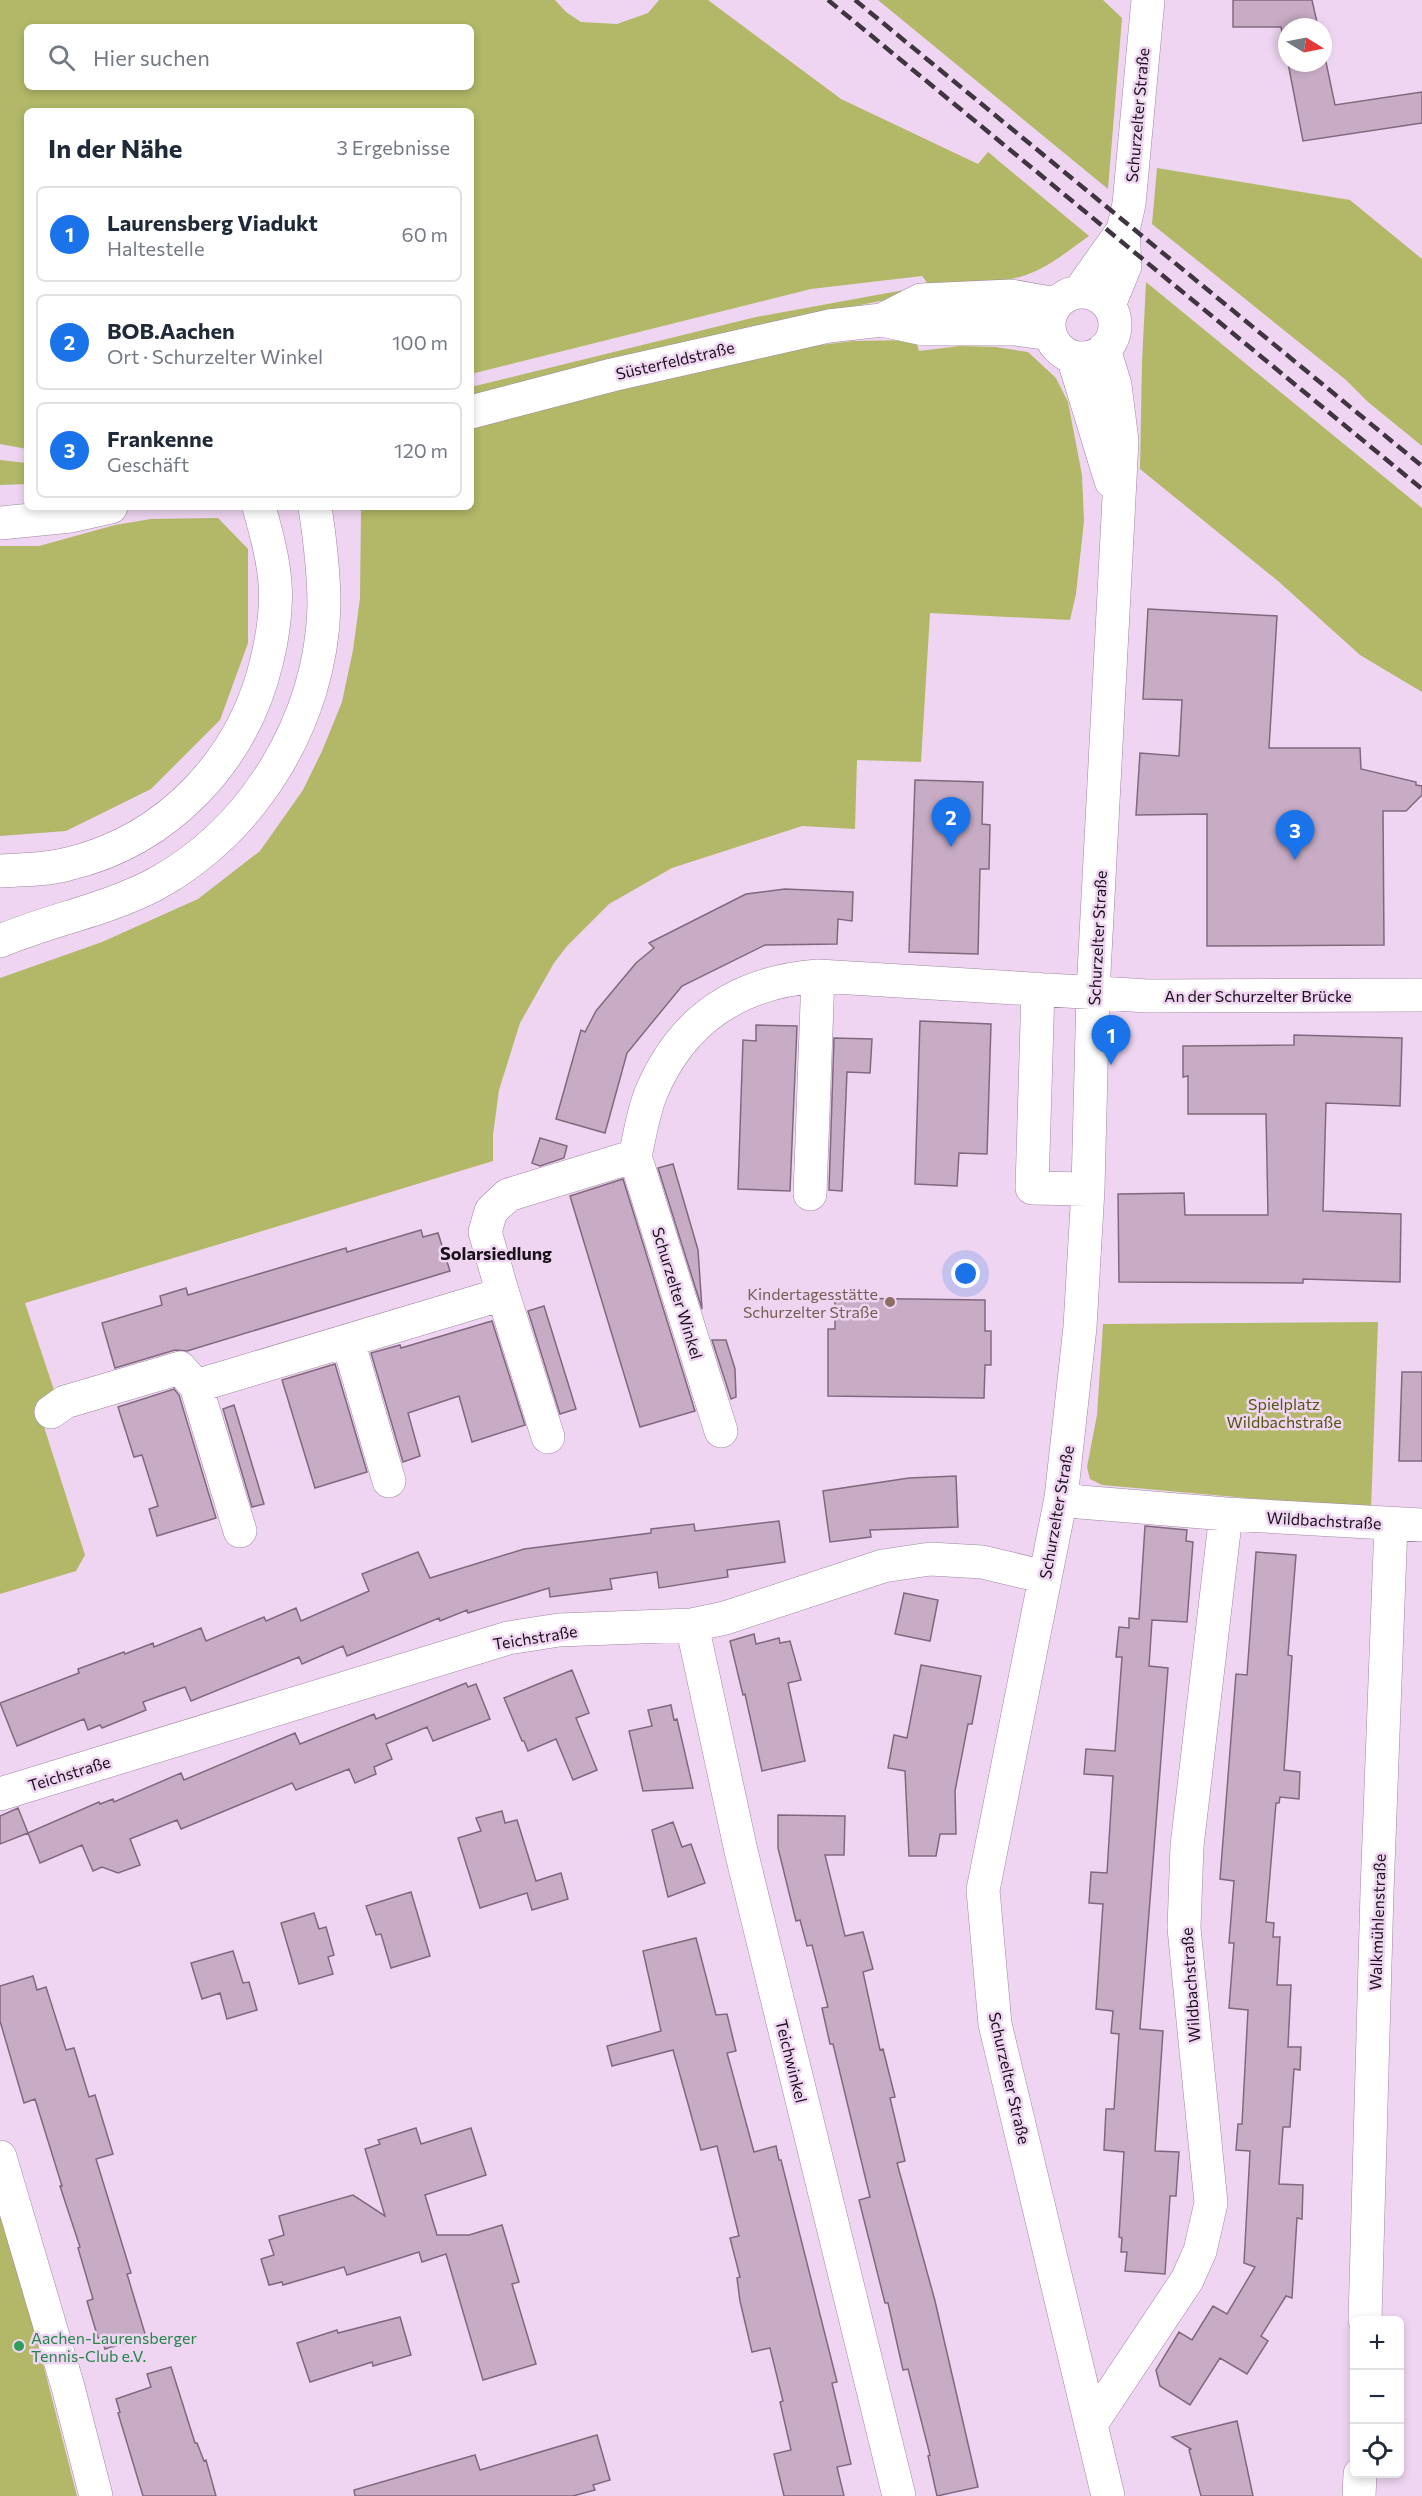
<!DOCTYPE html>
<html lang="de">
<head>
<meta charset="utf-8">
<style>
	:root { --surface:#fff; --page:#f6f6f7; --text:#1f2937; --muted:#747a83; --line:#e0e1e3; --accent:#1a73e8 }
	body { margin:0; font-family:Commissioner,sans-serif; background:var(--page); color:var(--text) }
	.controls { position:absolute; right:18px; bottom:18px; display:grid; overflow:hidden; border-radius:9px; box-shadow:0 3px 9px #0003 }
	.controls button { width:54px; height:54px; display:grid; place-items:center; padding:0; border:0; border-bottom:2px solid var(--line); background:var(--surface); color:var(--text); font:30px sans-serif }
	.compass { position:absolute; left:1278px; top:18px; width:54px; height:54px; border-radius:50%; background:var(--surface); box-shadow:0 3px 9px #0003; rotate:100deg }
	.you { position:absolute; left:966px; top:1274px; width:21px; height:21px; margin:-15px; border:4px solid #fff; border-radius:50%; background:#1a73e8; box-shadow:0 0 0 9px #1a73e833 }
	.badge { display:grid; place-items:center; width:39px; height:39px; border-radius:50%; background:var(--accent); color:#fff; font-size:20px; font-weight:700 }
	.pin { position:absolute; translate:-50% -50px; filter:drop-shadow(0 2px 3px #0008) }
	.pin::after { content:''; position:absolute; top:32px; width:21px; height:18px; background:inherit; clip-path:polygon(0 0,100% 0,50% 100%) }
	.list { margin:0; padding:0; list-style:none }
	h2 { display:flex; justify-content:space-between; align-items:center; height:78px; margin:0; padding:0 24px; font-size:26px }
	h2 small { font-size:20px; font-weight:400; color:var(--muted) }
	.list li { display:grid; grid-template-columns:39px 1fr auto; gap:18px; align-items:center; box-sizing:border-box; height:96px; margin:0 12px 12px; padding:0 12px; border:2px solid var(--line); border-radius:9px }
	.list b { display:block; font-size:22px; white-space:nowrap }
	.list p { margin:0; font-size:20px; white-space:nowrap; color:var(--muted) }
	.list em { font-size:20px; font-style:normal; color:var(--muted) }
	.icon { flex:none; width:33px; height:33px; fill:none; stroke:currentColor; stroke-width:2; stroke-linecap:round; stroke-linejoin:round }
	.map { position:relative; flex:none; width:1422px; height:2496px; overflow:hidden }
	.search { position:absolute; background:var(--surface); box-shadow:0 3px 9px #0003; left:24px; top:24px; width:450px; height:66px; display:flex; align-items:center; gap:15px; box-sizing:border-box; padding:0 21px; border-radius:9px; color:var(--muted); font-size:22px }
	.panel { position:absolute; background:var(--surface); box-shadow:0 3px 9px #0003; left:24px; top:108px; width:450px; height:402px; border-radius:9px }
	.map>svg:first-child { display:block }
	.green { fill:#b2b868; fill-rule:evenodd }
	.building { fill:#c8acc5; stroke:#82687f; stroke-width:1.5 }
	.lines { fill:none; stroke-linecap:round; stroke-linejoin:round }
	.minor-casing { stroke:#9f87a1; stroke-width:34 }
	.highway-casing { stroke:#9f87a1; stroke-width:34 }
	.minor { stroke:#fff; stroke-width:33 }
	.highway { stroke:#fff; stroke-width:33 }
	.rail { stroke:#3f3440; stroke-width:4.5; stroke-dasharray:12 6; stroke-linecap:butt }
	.education-dot { fill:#8d6e63; stroke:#efd5f1; stroke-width:2 }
	.leisure-dot { fill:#2e9e5b; stroke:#efd5f1; stroke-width:2 }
	.labels { text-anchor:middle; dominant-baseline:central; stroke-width:5; stroke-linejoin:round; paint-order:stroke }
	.street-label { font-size:16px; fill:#1a121b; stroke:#efd5f1 }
	.education-label { font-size:16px; fill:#785e54; stroke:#efd5f1; text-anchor:end }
	.park-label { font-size:16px; fill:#525510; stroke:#efd5f1 }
	.leisure-label { font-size:16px; fill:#27864d; stroke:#efd5f1; text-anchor:start }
	.neighbourhood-label { font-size:18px; font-weight:bold; fill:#1a121b; stroke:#efd5f1 }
</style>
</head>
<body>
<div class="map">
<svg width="1422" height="2496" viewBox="0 0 1422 2496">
	<rect width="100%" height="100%" fill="#efd5f1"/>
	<path class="green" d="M 0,0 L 555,0 L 566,12 L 581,22 L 617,24 L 648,13 L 659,0 L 708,0 L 841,99 L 978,164 L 988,152 L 1089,236 C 1069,250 1049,267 1026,275 C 995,285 961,286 929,290 L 926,281 L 922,276 L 811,289 L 471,374 L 471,111 L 27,111 L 27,449 L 0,444 ZM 27,27 L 471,27 L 471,87 L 27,87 Z
		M 878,0 L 1103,0 L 1122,18 L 1108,189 Z
		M 1157,168 L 1350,200 L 1422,259 L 1422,446 L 1368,402 L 1346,380 L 1152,224 Z
		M 1146,282 L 1422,508 L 1422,692 L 1360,655 L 1278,581 L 1140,469 L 1142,362 Z
		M 904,290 L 909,295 L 822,313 L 471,398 L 471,387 L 756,317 Z
		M 916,340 L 919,351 L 960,346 L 996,347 L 1028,352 L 1056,378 L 1068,402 L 1082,475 L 1084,521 L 1076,594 L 1070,620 L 930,613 L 921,762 L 857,760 L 855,829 L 802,826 L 672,868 L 609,904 L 567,946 L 554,963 L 520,1023 L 499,1090 L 493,1135 L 493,1161 L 25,1303 L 57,1399 L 37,1405 L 85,1555 L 76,1571 L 0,1594 L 0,978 L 102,942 L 198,899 L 260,851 L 303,790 L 322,751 L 342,702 L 353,650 L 360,598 L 361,508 L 359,507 L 471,507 L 471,426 L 509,415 L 795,348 L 853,341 Z
		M 0,460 L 27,463 L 27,484 L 0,485 Z
		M 218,518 L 248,549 L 248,643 L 220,720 L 151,789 L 66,831 L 0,836 L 0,546 L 39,546 L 115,525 L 151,519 Z
		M 1378,1322 L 1371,1509 L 1102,1485 L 1090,1479 L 1087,1467 L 1097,1415 L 1103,1324 Z
		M 0,2196 L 77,2496 L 0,2496 Z"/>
	<path class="building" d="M 1233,0 L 1312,0 L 1318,27 L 1287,27 L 1287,59 L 1281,27 L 1233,27 Z
		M 1323,48 L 1335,105 L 1422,92 L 1422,123 L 1303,141 L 1288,63 L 1323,63 Z
		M 1148,609 L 1277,616 L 1269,748 L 1360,748 L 1361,769 L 1416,782 L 1416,785 L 1422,786 L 1422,795 L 1406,811 L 1383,811 L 1384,945 L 1207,946 L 1207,814 L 1136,815 L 1140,753 L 1179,756 L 1182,700 L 1143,699 Z
		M 915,780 L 983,782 L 982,824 L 990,825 L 989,869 L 980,869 L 978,954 L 909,952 Z
		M 785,889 L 853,892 L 852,921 L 838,919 L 837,944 L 765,945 L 682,986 L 627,1053 L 605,1133 L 556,1119 L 581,1030 L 585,1032 L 596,1011 L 636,963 L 654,948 L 649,943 L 746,894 Z
		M 920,1021 L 991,1024 L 987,1154 L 959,1153 L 957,1186 L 915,1184 Z
		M 756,1025 L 797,1026 L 790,1191 L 738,1189 L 743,1040 L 756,1041 Z
		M 1294,1035 L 1402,1038 L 1400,1106 L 1326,1103 L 1323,1211 L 1401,1214 L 1400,1282 L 1303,1279 L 1303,1283 L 1119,1282 L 1118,1194 L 1184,1193 L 1185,1215 L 1268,1215 L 1266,1114 L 1188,1114 L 1188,1076 L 1183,1077 L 1183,1046 L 1294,1045 Z
		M 834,1038 L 872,1039 L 870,1073 L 847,1072 L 842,1191 L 829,1190 Z
		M 540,1138 L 567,1146 L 564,1158 L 540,1166 L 532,1163 Z
		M 673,1164 L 698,1250 L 702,1309 L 658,1168 Z
		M 623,1179 L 695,1411 L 640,1427 L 570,1196 Z
		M 421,1230 L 423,1237 L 438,1233 L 450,1271 L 187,1351 L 175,1350 L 115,1368 L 102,1323 L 162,1305 L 160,1296 L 186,1288 L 188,1295 L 346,1248 L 347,1252 Z
		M 835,1298 L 985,1300 L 985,1331 L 991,1331 L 991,1365 L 985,1365 L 984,1398 L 828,1396 L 828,1329 L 835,1329 Z
		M 544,1306 L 576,1409 L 560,1414 L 528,1311 Z
		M 492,1321 L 525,1425 L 472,1442 L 459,1396 L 408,1413 L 420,1456 L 403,1462 L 371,1353 L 400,1345 L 401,1348 Z
		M 712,1340 L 726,1340 L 735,1369 L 736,1397 L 731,1399 Z
		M 335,1364 L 367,1472 L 315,1488 L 282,1380 Z
		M 1402,1372 L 1422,1372 L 1422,1461 L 1399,1461 Z
		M 174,1389 L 179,1395 L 216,1518 L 157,1536 L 149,1509 L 158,1506 L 142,1455 L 134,1457 L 118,1407 Z
		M 234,1405 L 264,1504 L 252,1507 L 223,1409 Z
		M 956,1476 L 958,1527 L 870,1530 L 871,1537 L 830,1542 L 823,1491 L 909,1478 Z
		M 779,1521 L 785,1562 L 727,1570 L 728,1577 L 659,1588 L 657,1572 L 610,1579 L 612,1589 L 550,1597 L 549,1588 L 468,1613 L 467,1610 L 440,1621 L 439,1618 L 347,1656 L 343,1646 L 302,1664 L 299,1657 L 191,1701 L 185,1687 L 143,1702 L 146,1710 L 102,1728 L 100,1725 L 88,1730 L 84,1719 L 17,1746 L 0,1703 L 79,1673 L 78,1669 L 124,1652 L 125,1654 L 153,1643 L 154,1647 L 201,1628 L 206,1641 L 264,1617 L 266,1621 L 296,1608 L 301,1621 L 369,1591 L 362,1574 L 418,1552 L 430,1578 L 524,1549 L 651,1533 L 651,1529 L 694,1524 L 695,1531 Z
		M 1145,1526 L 1187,1530 L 1186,1541 L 1193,1542 L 1187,1622 L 1152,1620 L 1149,1666 L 1168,1668 L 1140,2029 L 1163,2031 L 1155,2151 L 1179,2152 L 1176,2196 L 1170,2196 L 1165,2274 L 1125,2271 L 1127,2252 L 1121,2252 L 1122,2238 L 1119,2237 L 1124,2152 L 1104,2150 L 1106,2109 L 1114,2109 L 1119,2034 L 1111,2033 L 1113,2011 L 1096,2009 L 1103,1904 L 1089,1903 L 1091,1872 L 1107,1873 L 1113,1776 L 1084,1774 L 1086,1749 L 1115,1751 L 1122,1657 L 1116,1657 L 1119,1627 L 1129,1628 L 1129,1618 L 1139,1619 Z
		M 1256,1552 L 1296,1555 L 1288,1655 L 1292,1656 L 1284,1770 L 1300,1772 L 1299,1799 L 1280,1797 L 1279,1803 L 1276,1803 L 1266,1922 L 1274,1923 L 1273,1937 L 1280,1937 L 1277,1985 L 1291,1985 L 1288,2047 L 1301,2047 L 1300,2070 L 1294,2069 L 1290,2127 L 1283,2127 L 1279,2184 L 1303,2185 L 1302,2219 L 1297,2218 L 1292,2298 L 1286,2296 L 1261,2336 L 1268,2341 L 1247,2374 L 1220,2358 L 1190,2405 L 1160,2386 L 1156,2370 L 1179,2332 L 1192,2340 L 1213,2306 L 1227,2314 L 1255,2267 L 1244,2263 L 1250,2151 L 1236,2150 L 1238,2124 L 1242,2124 L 1248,2010 L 1229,2008 L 1234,1943 L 1229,1943 L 1234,1881 L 1220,1879 L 1236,1674 L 1247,1675 Z
		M 904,1593 L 938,1600 L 930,1641 L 895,1634 Z
		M 754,1634 L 756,1644 L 779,1638 L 780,1643 L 790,1641 L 801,1680 L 788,1683 L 805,1761 L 762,1771 L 745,1694 L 743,1695 L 730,1641 Z
		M 921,1665 L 981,1676 L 972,1724 L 968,1724 L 955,1791 L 956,1834 L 940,1834 L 936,1856 L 909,1856 L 905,1771 L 888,1768 L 894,1735 L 907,1738 Z
		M 572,1670 L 589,1713 L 576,1718 L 597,1770 L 573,1780 L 556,1739 L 528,1751 L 524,1741 L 522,1741 L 504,1698 Z
		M 466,1683 L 468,1687 L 476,1684 L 490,1719 L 433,1741 L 427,1727 L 386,1744 L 392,1759 L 374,1767 L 376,1774 L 355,1783 L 349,1769 L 296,1790 L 292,1783 L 181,1829 L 177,1820 L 130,1839 L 140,1865 L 118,1873 L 102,1867 L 93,1871 L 82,1845 L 40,1863 L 28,1833 L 0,1844 L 0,1816 L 18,1808 L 28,1833 L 99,1802 L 100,1804 L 113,1799 L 114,1802 L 181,1773 L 184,1780 L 295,1733 L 300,1744 L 374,1714 L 376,1719 Z
		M 671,1705 L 674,1720 L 677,1719 L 693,1788 L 643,1791 L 629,1731 L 652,1726 L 648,1710 Z
		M 502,1811 L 505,1823 L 517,1820 L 536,1881 L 561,1873 L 568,1899 L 532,1910 L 527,1893 L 480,1908 L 458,1838 L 481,1831 L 476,1818 Z
		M 778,1815 L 845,1816 L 844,1855 L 825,1855 L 845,1936 L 863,1932 L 873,1969 L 863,1972 L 880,2050 L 883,2049 L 895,2097 L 890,2098 L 905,2161 L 897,2163 L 935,2301 L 978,2487 L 937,2496 L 928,2456 L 930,2455 L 908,2369 L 903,2370 L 888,2303 L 885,2303 L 859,2200 L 870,2197 L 833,2044 L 830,2044 L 822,2008 L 828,2007 L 812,1945 L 807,1946 L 800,1920 L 796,1921 L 778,1848 Z
		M 673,1822 L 682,1847 L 691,1844 L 705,1883 L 668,1897 L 652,1830 Z
		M 411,1892 L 430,1956 L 391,1968 L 381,1934 L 376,1935 L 366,1906 Z
		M 314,1913 L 319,1929 L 326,1927 L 334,1955 L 328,1957 L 333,1974 L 299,1984 L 281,1923 Z
		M 696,1938 L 716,2015 L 727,2014 L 736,2051 L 727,2053 L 754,2152 L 776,2146 L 779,2160 L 781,2160 L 837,2382 L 832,2383 L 851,2464 L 837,2467 L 844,2496 L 784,2496 L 774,2454 L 791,2450 L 780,2402 L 783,2401 L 770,2348 L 752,2352 L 740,2301 L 737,2278 L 740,2277 L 730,2238 L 739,2236 L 717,2146 L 701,2150 L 673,2050 L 612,2066 L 607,2046 L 661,2031 L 643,1951 Z
		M 233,1951 L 243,1983 L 249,1982 L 257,2010 L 227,2019 L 220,1993 L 202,1999 L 191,1963 Z
		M 33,1976 L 37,1990 L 46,1987 L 66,2050 L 74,2048 L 89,2097 L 95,2095 L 113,2154 L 96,2159 L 131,2273 L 127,2274 L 146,2337 L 105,2349 L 101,2337 L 98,2338 L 87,2301 L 93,2299 L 78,2248 L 80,2247 L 60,2186 L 62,2186 L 35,2099 L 24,2103 L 0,2021 L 0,1986 Z
		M 416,2128 L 421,2144 L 471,2128 L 486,2175 L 425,2195 L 437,2235 L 469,2235 L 502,2225 L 519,2282 L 512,2284 L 536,2364 L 483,2380 L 446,2254 L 422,2262 L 419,2252 L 347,2275 L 344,2267 L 283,2285 L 282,2282 L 269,2285 L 261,2259 L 274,2255 L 269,2240 L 284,2235 L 279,2216 L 353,2195 L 385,2216 L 365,2149 L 380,2144 L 378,2140 Z
		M 400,2317 L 411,2355 L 373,2366 L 372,2362 L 310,2382 L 297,2343 L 337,2330 L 338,2333 Z
		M 171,2367 L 195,2443 L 197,2443 L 204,2461 L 206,2460 L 216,2496 L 143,2496 L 118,2413 L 120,2412 L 116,2399 L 151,2387 L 147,2374 Z
		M 1237,2421 L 1253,2496 L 1201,2496 L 1189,2450 L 1191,2449 L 1172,2437 Z
		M 597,2435 L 610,2480 L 593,2485 L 595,2490 L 573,2496 L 355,2496 L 354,2490 L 475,2455 L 480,2470 Z"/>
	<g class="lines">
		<defs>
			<path id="minor" d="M 1079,292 L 1123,230
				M1049 325a33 33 0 1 1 66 0a33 33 0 1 1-66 0Z
				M 1109,305 L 1125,266 L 1123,230 L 1129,204 L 1148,0
				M 882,320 L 921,300 L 1011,296 L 1056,304
				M 1104,349 L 1115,385 L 1122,441 L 1093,992 L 1088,1189 L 1080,1327 L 1061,1498 L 983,1890 L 995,2024 L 1108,2496
				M 1073,357 L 1111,481
				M 471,412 L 612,375 L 829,326 L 882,320 L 924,329 L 1015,329 L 1050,334
				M 0,523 L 71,516 L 111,507
				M 1038,989 L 1032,1188 L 1088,1189
				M 635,1156 L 721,1431
				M 810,1194 L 818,976
				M 503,1294 L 548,1437
				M 348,1341 L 389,1481
				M 196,1386 L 240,1531
				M 51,1412 L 65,1402 L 180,1368 L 196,1386 L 503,1294 L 485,1232 L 491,1211 L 508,1195 L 635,1156 C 640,1135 643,1113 651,1093 C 682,1019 739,982 818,976 L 1148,996 L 1422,995
				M 1061,1498 L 1080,1502 L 1226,1514 L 1422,1525
				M 692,1625 L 741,1851 L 899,2496
				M 0,1794 L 508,1638 L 559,1630 L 692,1625 L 725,1618 L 883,1566 L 930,1559 L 982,1562 L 1045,1577
				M 0,2157 L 68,2387 L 96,2496
				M 1365,2320 L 1377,1892 L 1391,1524
				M 1091,2424 L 1187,2280 L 1200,2251 L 1211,2203 L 1184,1928 L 1187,1846 L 1226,1514
				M 1359,2496 L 1360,2474"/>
			<path id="highway" d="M 0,871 C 22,870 46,870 68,864 C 169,840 244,759 267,660 C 273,635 277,609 275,583 C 273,557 266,532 259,507
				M 0,941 C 50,920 105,910 154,885 C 254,831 321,720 324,606 C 324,573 320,540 315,507"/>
		</defs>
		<use href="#minor" class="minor-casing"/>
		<use href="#highway" class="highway-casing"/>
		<use href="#minor" class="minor"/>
		<use href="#highway" class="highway"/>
		<path class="rail" d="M 828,0 L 1422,489
			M 855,0 L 1422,466"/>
	</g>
	<circle class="education-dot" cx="890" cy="1302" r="6"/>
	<circle class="leisure-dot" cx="19" cy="2346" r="6"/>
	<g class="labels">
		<g class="street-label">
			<text transform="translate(1137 115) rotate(-85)">Schurzelter Straße</text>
			<text transform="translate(675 360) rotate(-13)">Süsterfeldstraße</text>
			<text transform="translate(1097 938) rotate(-87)">Schurzelter Straße</text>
			<text x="1258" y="995">An der Schurzelter Brücke</text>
			<text transform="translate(678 1293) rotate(73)">Schurzelter Winkel</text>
			<text transform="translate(1056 1512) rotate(-80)">Schurzelter Straße</text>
			<text transform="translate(1324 1520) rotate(3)">Wildbachstraße</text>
			<text transform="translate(535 1637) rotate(-9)">Teichstraße</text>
			<text transform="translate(69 1773) rotate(-17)">Teichstraße</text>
			<text transform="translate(1377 1922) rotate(-88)">Walkmühlenstraße</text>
			<text transform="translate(1190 1985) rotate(-94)">Wildbachstraße</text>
			<text transform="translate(792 2061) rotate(76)">Teichwinkel</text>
			<text transform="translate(1010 2078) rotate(77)">Schurzelter Straße</text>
		</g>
		<g class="education-label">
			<text x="878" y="1293">Kindertagesstätte<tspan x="878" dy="18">Schurzelter Straße</tspan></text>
		</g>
		<g class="park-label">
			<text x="1284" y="1403">Spielplatz<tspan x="1284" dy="18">Wildbachstraße</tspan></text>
		</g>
		<g class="leisure-label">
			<text x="31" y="2337">Aachen-Laurensberger<tspan x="31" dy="18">Tennis-Club e.V.</tspan></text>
		</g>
		<g class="neighbourhood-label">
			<text x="496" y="1253">Solarsiedlung</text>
		</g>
	</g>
</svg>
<div class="controls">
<button>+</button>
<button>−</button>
<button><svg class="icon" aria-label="locate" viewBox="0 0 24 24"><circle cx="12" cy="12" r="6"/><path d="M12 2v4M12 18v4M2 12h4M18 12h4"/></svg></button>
</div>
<svg class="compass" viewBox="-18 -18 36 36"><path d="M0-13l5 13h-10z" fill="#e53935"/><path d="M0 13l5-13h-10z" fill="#747a83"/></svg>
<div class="you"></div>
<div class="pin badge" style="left:1111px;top:1065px">1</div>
<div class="pin badge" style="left:951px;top:847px">2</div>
<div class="pin badge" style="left:1295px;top:860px">3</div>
<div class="search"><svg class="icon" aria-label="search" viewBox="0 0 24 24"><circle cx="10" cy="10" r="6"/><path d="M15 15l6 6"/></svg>Hier suchen</div>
<section class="panel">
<h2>In der Nähe<small>3 Ergebnisse</small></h2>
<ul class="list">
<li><span class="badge">1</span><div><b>Laurensberg Viadukt</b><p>Haltestelle</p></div><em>60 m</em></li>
<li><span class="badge">2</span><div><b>BOB.Aachen</b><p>Ort · Schurzelter Winkel</p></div><em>100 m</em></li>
<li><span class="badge">3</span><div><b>Frankenne</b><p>Geschäft</p></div><em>120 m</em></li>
</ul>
</section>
</div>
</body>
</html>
